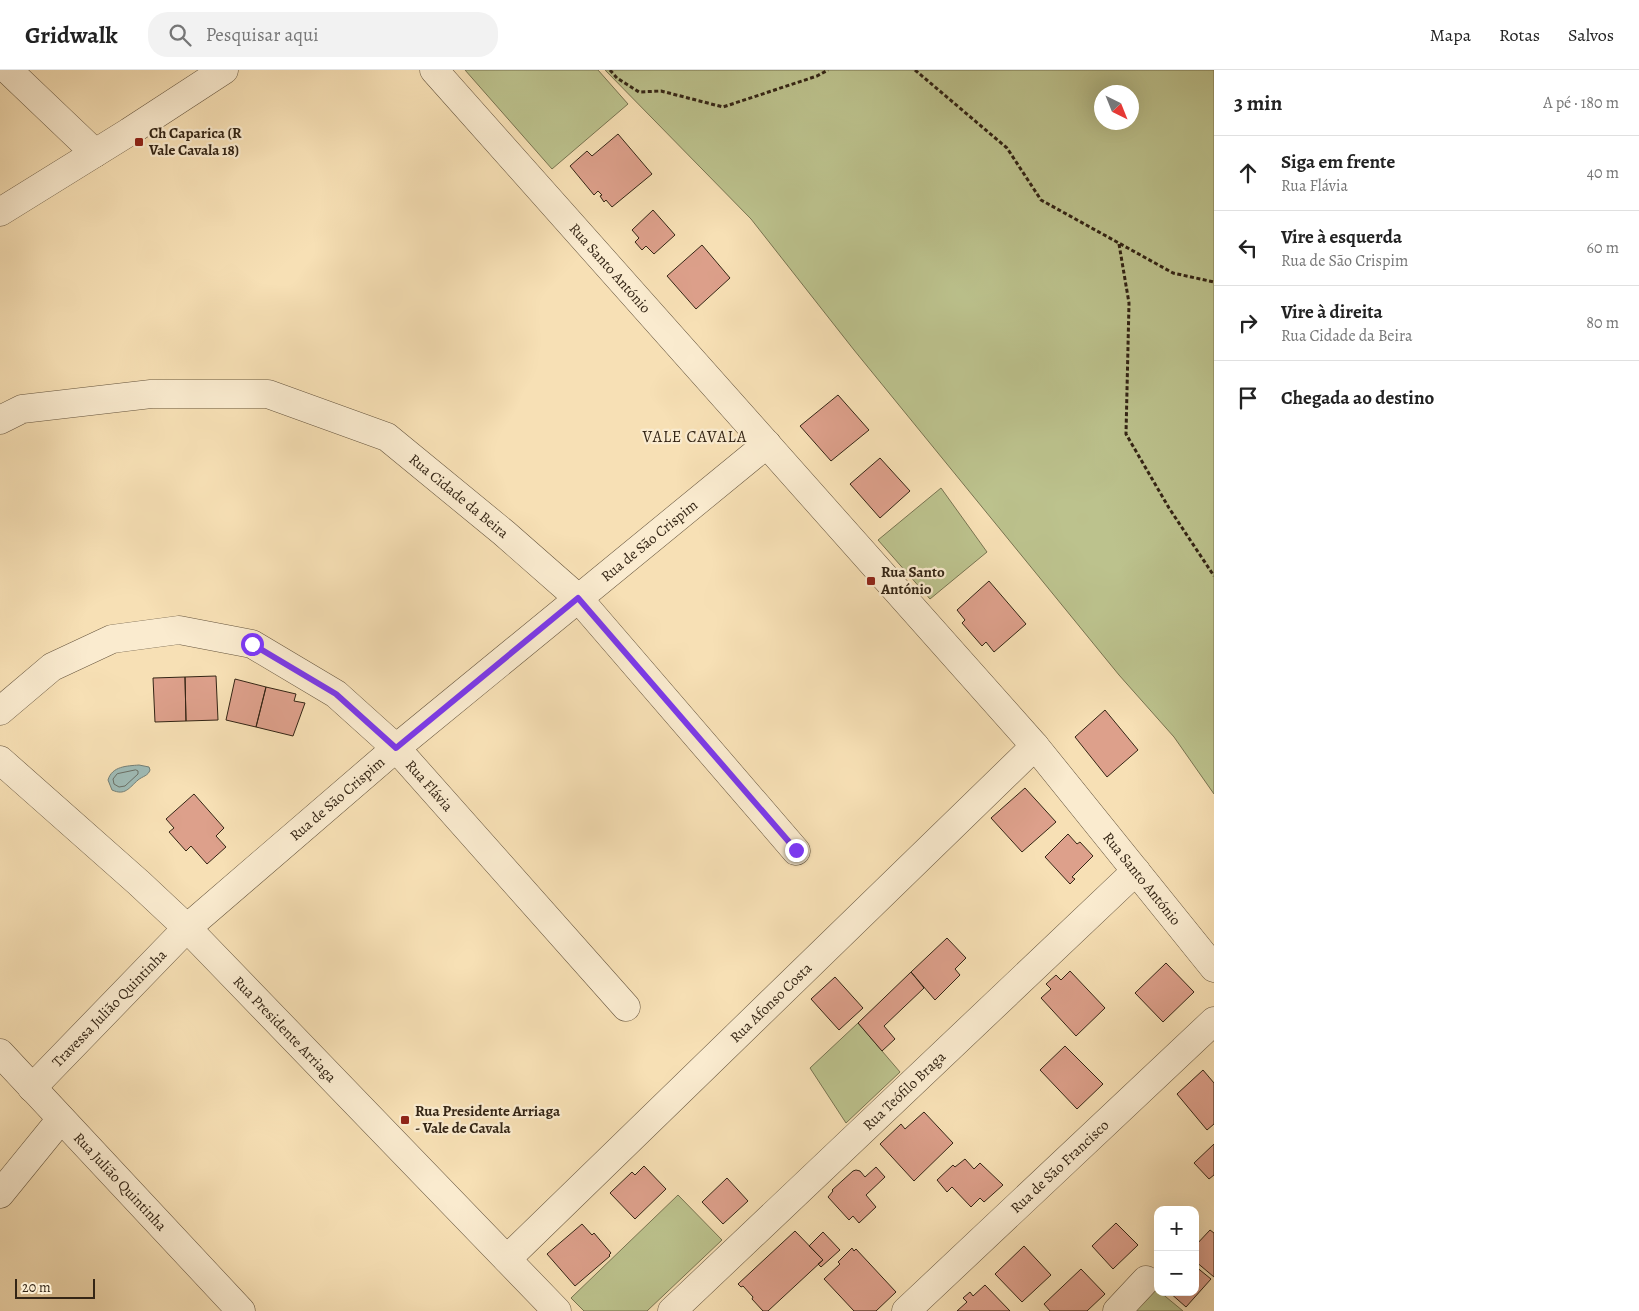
<!DOCTYPE html>
<html lang="pt">
<head>
<meta charset="utf-8">
<style>
	:root { --surface:#fff; --page:#f2f2f2; --text:#222; --muted:#767676; --line:#e0e0e0 }
	body { margin:0; font-family:Alegreya,serif; background:var(--page); color:var(--text) }
	.controls { position:absolute; right:15px; bottom:15px; display:grid; overflow:hidden; border-radius:10px; box-shadow:0 5px 20px #0002 }
	.controls button { width:45px; height:45px; display:grid; place-items:center; padding:0; border:0; border-bottom:1px solid var(--line); background:var(--surface); color:var(--text); font:25px sans-serif }
	.compass { position:absolute; left:1094px; top:15px; width:45px; height:45px; border-radius:50%; background:var(--surface); box-shadow:0 5px 20px #0002; rotate:137deg }
	.scale { position:absolute; left:15px; bottom:12px; width:80px; box-sizing:border-box; padding-left:5px; border:2px solid #342515; border-top:0; font-size:14px; line-height:18px; white-space:nowrap; color:#342515; -webkit-text-stroke:4px #faebcf; paint-order:stroke }
	.stop { position:absolute; width:15px; height:15px; margin:-11px; border:4px solid #7c3aed; border-radius:50%; background:#fff }
	.stop.end { background:#7c3aed; border-color:#fff; box-shadow:0 1px 5px #0008 }
	.list { margin:0; padding:0; list-style:none }
	h2 { display:flex; justify-content:space-between; align-items:center; height:65px; margin:0; padding:0 20px; font-size:21px }
	h2 small { font-size:16px; font-weight:400; color:var(--muted) }
	.list li { display:grid; grid-template-columns:32px 1fr auto; gap:15px; align-items:center; box-sizing:border-box; height:75px; padding:0 20px; border-top:1px solid var(--line) }
	.list b { display:block; font-size:19px; white-space:nowrap }
	.list p { margin:0; font-size:16px; white-space:nowrap; color:var(--muted) }
	.list em { font-size:16px; font-style:normal; color:var(--muted) }
	.icon { flex:none; width:28px; height:28px; fill:none; stroke:currentColor; stroke-width:2; stroke-linecap:round; stroke-linejoin:round }
	.map { position:relative; flex:none; width:1214px; height:1241px; overflow:hidden }
	header { display:flex; align-items:center; gap:30px; box-sizing:border-box; height:70px; padding:0 25px; background:var(--surface); border-bottom:1px solid var(--line) }
	header strong { font-size:24px }
	nav { display:flex; gap:28px; margin-inline-start:auto; font-size:18px }
	.search { width:350px; height:45px; background:var(--page); display:flex; align-items:center; gap:12px; box-sizing:border-box; padding:0 18px; border-radius:20px; color:var(--muted); font-size:19px }
	main { display:flex }
	aside { flex:1; background:var(--surface) }
	.map>svg:first-child { display:block }
	.green { fill:#bcc28d; stroke:#787451; fill-rule:evenodd }
	.water { fill:#9fbbb6; stroke:#747f76 }
	.lines { fill:none; stroke-linecap:round; stroke-linejoin:round }
	.shore { stroke:#6a7066; stroke-width:1 }
	.building { fill:#dda08b; stroke:#342515 }
	.minor-casing { stroke:#65543d; stroke-width:29 }
	.path { stroke:#342515; stroke-width:3; stroke-dasharray:4 2.5; stroke-linecap:butt }
	.minor { stroke:#faebcf; stroke-width:28 }
	.route { stroke:#7c3aed; stroke-width:6 }
	.poi-dot { fill:#8f2418; stroke:#faebcf; stroke-width:2 }
	.labels { text-anchor:middle; dominant-baseline:central; stroke-width:4.5; stroke-linejoin:round; paint-order:stroke }
	.poi-label { font-size:15px; font-weight:bold; fill:#342515; stroke:#faebcf; text-anchor:start }
	.street-label { font-size:15px; fill:#342515; stroke:#faebcf }
	.neighbourhood-label { font-size:16px; letter-spacing:1px; fill:#342515; stroke:#faebcf }
</style>
</head>
<body>
<header>
<strong>Gridwalk</strong>
<div class="search"><svg class="icon" aria-label="search" viewBox="0 0 24 24"><circle cx="10" cy="10" r="6"/><path d="M15 15l6 6"/></svg>Pesquisar aqui</div>
<nav><a>Mapa</a><a>Rotas</a><a>Salvos</a></nav>
</header>
<main>
<div class="map">
<svg width="1214" height="1241" viewBox="0 0 1214 1241">
	<rect width="100%" height="100%" fill="#f7e0b5"/>
	<filter id="stains"><feTurbulence type="fractalNoise" baseFrequency=".004" numOctaves="4"/><feColorMatrix values="0 0 0 0 .2 0 0 0 0 .09 0 0 0 0 .02 0 0 0 .5 -.17"/></filter>
	<radialGradient id="worn" r=".72"><stop offset=".6" stop-color="#630" stop-opacity="0"/><stop offset="1" stop-color="#630" stop-opacity=".3"/></radialGradient>
	<path class="green" d="M 465,0 L 598,0 L 628,34 L 552,99 Z
		M 605,0 L 1214,0 L 1214,724 L 1174,667 L 1119,605 L 854,280 L 751,149 ZM 1102,22 L 1132,22 L 1132,52 L 1102,52 Z
		M 941,418 L 987,482 L 930,529 L 878,470 Z
		M 858,953 L 900,1002 L 846,1053 L 810,998 Z
		M 678,1125 L 722,1170 L 647,1241 L 584,1241 L 571,1228 Z
		M 1153,1216 L 1158,1220 L 1158,1222 L 1160,1222 L 1183,1241 L 1130,1241 Z"/>
	<path class="water" d="M 139,695 L 149,697 L 150,700 C 148,706 143,706 138,710 C 129,718 125,726 112,720 L 108,710 C 112,696 127,696 139,695 Z"/>
	<g class="lines">
		<path class="shore" d="M 136,700 L 138,701 L 138,704 L 125,716 L 119,717 L 114,714 L 113,709 L 117,704 Z"/>
	</g>
	<path class="building" d="M 618,64 L 652,104 L 612,137 L 606,130 L 604,132 L 600,126 L 602,125 L 598,121 L 594,125 L 570,96 L 587,81 L 592,86 Z
		M 653,140 L 675,165 L 654,184 L 646,176 L 642,180 L 635,172 L 639,168 L 632,160 Z
		M 702,175 L 730,208 L 696,239 L 667,206 Z
		M 838,325 L 869,360 L 831,391 L 800,356 Z
		M 880,388 L 910,421 L 880,448 L 850,414 Z
		M 989,511 L 1026,554 L 994,582 L 986,572 L 982,576 L 962,553 L 965,550 L 957,540 Z
		M 216,606 L 218,650 L 186,651 L 185,607 Z
		M 185,607 L 186,651 L 155,652 L 153,608 Z
		M 235,609 L 266,617 L 256,657 L 226,650 Z
		M 266,617 L 296,624 L 294,631 L 305,633 L 293,666 L 256,657 Z
		M 1105,640 L 1138,680 L 1107,707 L 1075,667 Z
		M 1025,718 L 1056,752 L 1022,782 L 991,748 Z
		M 194,724 L 224,758 L 216,766 L 226,777 L 207,794 L 191,776 L 186,781 L 169,762 L 174,758 L 166,749 Z
		M 1068,764 L 1077,774 L 1080,772 L 1093,786 L 1072,807 L 1075,809 L 1070,814 L 1045,787 Z
		M 947,868 L 966,888 L 955,899 L 960,905 L 935,930 L 911,902 Z
		M 1166,893 L 1194,922 L 1163,952 L 1135,923 Z
		M 1070,901 L 1105,938 L 1076,966 L 1041,928 L 1051,919 L 1046,914 L 1056,905 L 1061,910 Z
		M 911,902 L 924,918 L 884,956 L 895,969 L 882,981 L 858,953 Z
		M 835,907 L 863,938 L 839,960 L 811,929 Z
		M 1065,976 L 1103,1014 L 1077,1039 L 1040,1000 Z
		M 1203,1000 L 1214,1013 L 1214,1054 L 1207,1060 L 1177,1024 Z
		M 924,1042 L 953,1073 L 914,1111 L 880,1074 L 901,1054 L 905,1059 Z
		M 1214,1074 L 1214,1105 L 1209,1109 L 1194,1093 Z
		M 965,1089 L 974,1099 L 980,1093 L 1003,1115 L 984,1132 L 980,1128 L 971,1137 L 952,1117 L 947,1122 L 937,1110 L 953,1095 L 955,1097 Z
		M 644,1096 L 666,1119 L 635,1149 L 610,1123 L 632,1102 L 635,1105 Z
		M 876,1097 L 885,1107 L 866,1125 L 876,1137 L 859,1153 L 853,1146 L 849,1150 L 828,1127 L 833,1121 L 832,1120 L 853,1101 L 856,1100 L 860,1101 L 865,1107 Z
		M 727,1108 L 748,1131 L 723,1154 L 702,1132 Z
		M 1116,1153 L 1138,1175 L 1113,1199 L 1092,1176 Z
		M 582,1154 L 592,1165 L 594,1163 L 611,1183 L 609,1185 L 610,1186 L 575,1216 L 547,1184 Z
		M 1210,1160 L 1214,1163 L 1214,1207 L 1195,1191 L 1195,1176 Z
		M 795,1161 L 823,1190 L 768,1241 L 763,1241 L 752,1229 L 753,1227 L 743,1216 L 741,1217 L 738,1214 Z
		M 823,1162 L 840,1180 L 821,1197 L 818,1194 L 823,1190 L 809,1176 Z
		M 1024,1176 L 1051,1205 L 1022,1232 L 995,1204 Z
		M 852,1178 L 854,1181 L 856,1179 L 896,1222 L 876,1241 L 854,1241 L 824,1209 L 840,1194 L 838,1192 Z
		M 1195,1196 L 1211,1209 L 1186,1237 L 1169,1222 L 1195,1222 Z
		M 1081,1199 L 1105,1224 L 1087,1241 L 1050,1241 L 1044,1234 Z
		M 985,1215 L 1010,1241 L 957,1241 L 967,1232 L 963,1228 L 970,1222 L 973,1226 Z"/>
	<g class="lines">
		<defs>
			<g id="minor">
				<path d="M 8,0 L 95,83"/>
				<path id="s1" d="M 434,0 L 1035,676 L 1214,898"/>
				<path d="M 0,142 L 129,62 L 224,0"/>
				<path id="s2" d="M 0,350 L 22,339 L 151,324 L 268,324 L 387,367 L 504,463 L 578,528 L 796,781"/>
				<path id="s3" d="M 0,641 L 52,597 L 112,569 L 179,560 L 252,574 L 336,624 L 396,678 L 626,937"/>
				<path id="s4" d="M 0,690 L 139,813 L 187,858 L 557,1241"/>
				<path id="s5" d="M 0,983 L 241,1241"/>
				<path id="s6" d="M 32,1018 L 187,858 L 396,678 L 767,374"/>
				<path d="M 0,1124 L 61,1049"/>
				<path id="s7" d="M 507,1189 L 1035,676"/>
				<path id="s8" d="M 672,1241 L 1136,801"/>
				<path id="s9" d="M 906,1241 L 1214,951"/>
				<path d="M 1117,1241 L 1146,1210"/>
			</g>
		</defs>
		<use href="#minor" class="minor-casing"/>
		<path class="path" d="M 610,0 L 617,8 L 639,22 L 661,21 L 723,37 L 817,6 L 828,0
			M 915,0 L 1007,78 L 1041,130 L 1173,203 L 1214,212
			M 1119,174 L 1129,233 L 1126,364 L 1169,438 L 1214,506"/>
		<use href="#minor" class="minor"/>
	</g>
	<g class="lines">
		<path class="route" d="M 252,574 L 336,624 L 396,678 L 578,528 L 796,780"/>
	</g>
	<g class="poi-dot">
		<rect x="134" y="67" width="10" height="10" rx="2.5"/>
		<rect x="866" y="506" width="10" height="10" rx="2.5"/>
		<rect x="400" y="1045" width="10" height="10" rx="2.5"/>
	</g>
	<g class="labels">
		<g class="poi-label">
			<text x="149" y="63">Ch Caparica (R<tspan x="149" dy="17">Vale Cavala 18)</tspan></text>
			<text x="881" y="502">Rua Santo<tspan x="881" dy="17">António</tspan></text>
			<text x="415" y="1041">Rua Presidente Arriaga<tspan x="415" dy="17">- Vale de Cavala</tspan></text>
		</g>
		<g class="street-label">
			<text stroke="none"><textPath href="#s1" startOffset="265">Rua Santo António</textPath></text>
			<text stroke="none"><textPath href="#s2" startOffset="491">Rua Cidade da Beira</textPath></text>
			<text stroke="none"><textPath href="#s6" startOffset="826">Rua de São Crispim</textPath></text>
			<text stroke="none"><textPath href="#s3" startOffset="505">Rua Flávia</textPath></text>
			<text stroke="none"><textPath href="#s6" startOffset="421">Rua de São Crispim</textPath></text>
			<text stroke="none"><textPath href="#s1" startOffset="1075">Rua Santo António</textPath></text>
			<text stroke="none"><textPath href="#s7" startOffset="368">Rua Afonso Costa</textPath></text>
			<text stroke="none"><textPath href="#s6" startOffset="111">Travessa Julião Quintinha</textPath></text>
			<text stroke="none"><textPath href="#s4" startOffset="392">Rua Presidente Arriaga</textPath></text>
			<text stroke="none"><textPath href="#s8" startOffset="320">Rua Teófilo Braga</textPath></text>
			<text stroke="none"><textPath href="#s9" startOffset="211">Rua de São Francisco</textPath></text>
			<text stroke="none"><textPath href="#s5" startOffset="176">Rua Julião Quintinha</textPath></text>
		</g>
		<g class="neighbourhood-label">
			<text x="695" y="367">VALE CAVALA</text>
		</g>
	</g>
	<rect width="100%" height="100%" filter="url(#stains)"/>
	<rect width="100%" height="100%" fill="url(#worn)"/>
</svg>
<div class="controls">
<button>+</button>
<button>−</button>
</div>
<svg class="compass" viewBox="-18 -18 36 36"><path d="M0-13l5 13h-10z" fill="#e53935"/><path d="M0 13l5-13h-10z" fill="#767676"/></svg>
<div class="scale">20 m</div>
<div class="stop" style="left:252px;top:574px"></div>
<div class="stop end" style="left:796px;top:780px"></div>
</div>
<aside>
<h2>3 min<small>A pé · 180 m</small></h2>
<ul class="list">
<li><svg class="icon" aria-label="ahead" viewBox="0 0 24 24"><path d="M12 20V5M6 11l6-6 6 6"/></svg><div><b>Siga em frente</b><p>Rua Flávia</p></div><em>40 m</em></li>
<li><svg class="icon" aria-label="left" viewBox="0 0 24 24"><path d="M17 20v-9H6M10 6l-5 5 5 5"/></svg><div><b>Vire à esquerda</b><p>Rua de São Crispim</p></div><em>60 m</em></li>
<li><svg class="icon" aria-label="right" viewBox="0 0 24 24"><path d="M7 20v-9h11M14 6l5 5-5 5"/></svg><div><b>Vire à direita</b><p>Rua Cidade da Beira</p></div><em>80 m</em></li>
<li><svg class="icon" aria-label="arrive" viewBox="0 0 24 24"><path d="M6 21V4h12l-3 4 3 4H6"/></svg><div><b>Chegada ao destino</b></div></li>
</ul>
</aside>
</main>
</body>
</html>
